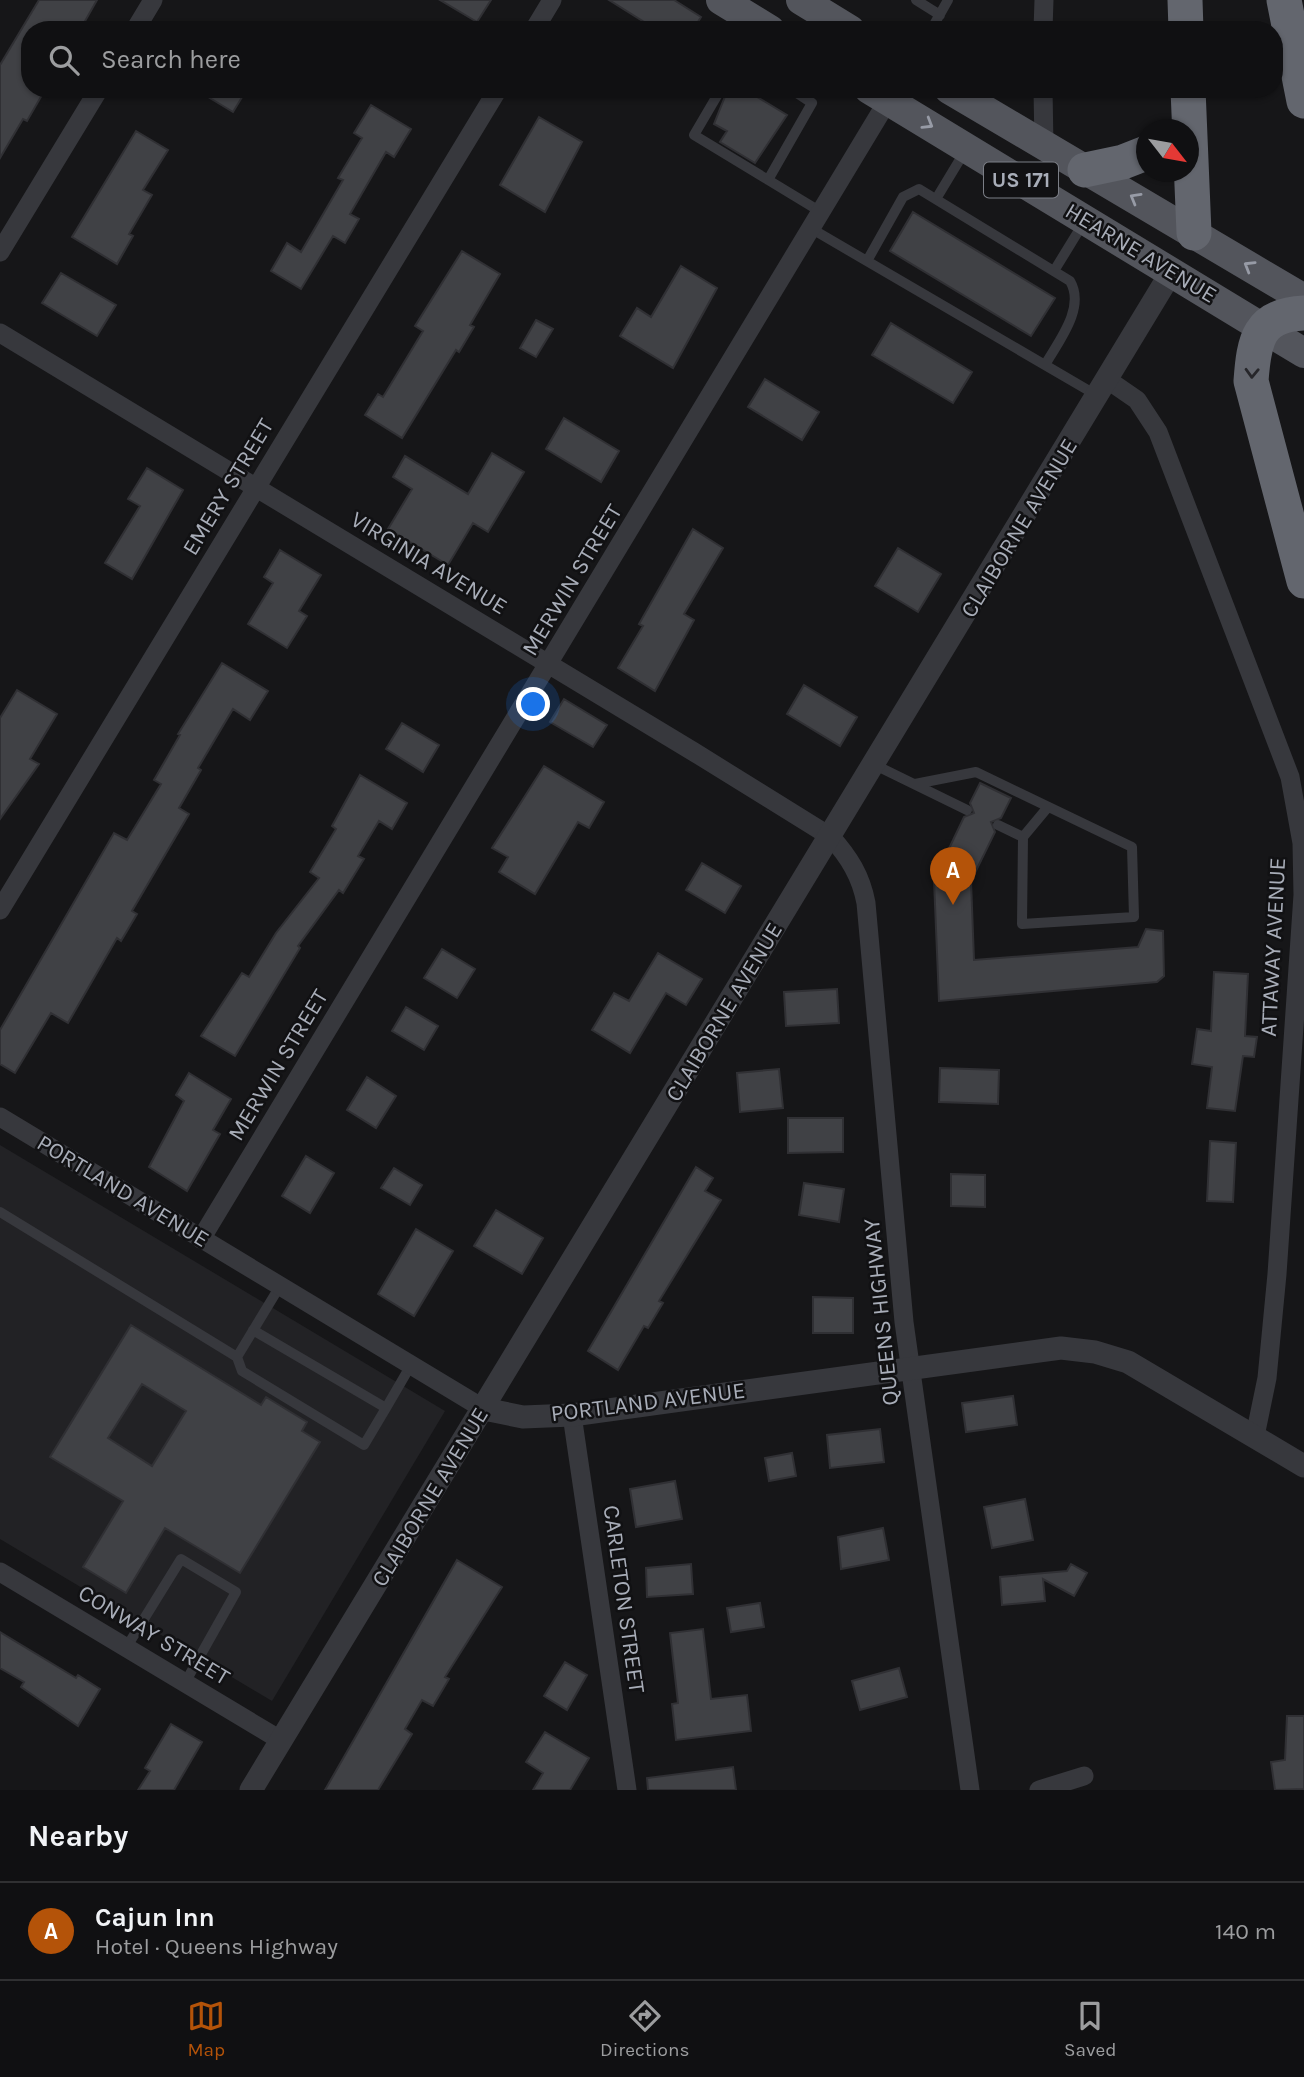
<!DOCTYPE html>
<html lang="en">
<head>
<meta charset="utf-8">
<style>
	:root { --surface:#101012; --page:#1e1e20; --text:#f1f3f6; --muted:#9c9d9f; --line:#303032; --accent:#b45309 }
	body { margin:0; font-family:Karla,sans-serif; background:var(--page); color:var(--text) }
	.compass { position:absolute; left:1136px; top:119px; width:63px; height:63px; border-radius:50%; background:var(--surface); box-shadow:0 2px 5px #0004; rotate:121deg }
	.you { position:absolute; left:534px; top:705px; width:24px; height:24px; margin:-18px; border:5px solid #fff; border-radius:50%; background:#1a73e8; box-shadow:0 0 0 10px #1a73e833 }
	.badge { display:grid; place-items:center; width:46px; height:46px; border-radius:50%; background:var(--accent); color:#fff; font-size:23px; font-weight:700 }
	.pin { position:absolute; translate:-50% -58px; filter:drop-shadow(0 2px 4px #0008) }
	.pin::after { content:''; position:absolute; top:37px; width:24px; height:21px; background:inherit; clip-path:polygon(0 0,100% 0,50% 100%) }
	.list { margin:0; padding:0; list-style:none }
	h2 { display:flex; justify-content:space-between; align-items:center; height:91px; margin:0; padding:0 28px; font-size:30px }
	h2 small { font-size:23px; font-weight:400; color:var(--muted) }
	.list li { display:grid; grid-template-columns:46px 1fr auto; gap:21px; align-items:center; box-sizing:border-box; height:98px; padding:0 28px; border-top:2px solid var(--line) }
	.list b { display:block; font-size:26px; white-space:nowrap }
	.list p { margin:0; font-size:23px; white-space:nowrap; color:var(--muted) }
	.list em { font-size:23px; font-style:normal; color:var(--muted) }
	.icon { flex:none; width:38px; height:38px; fill:none; stroke:currentColor; stroke-width:2; stroke-linecap:round; stroke-linejoin:round }
	.map { position:relative; flex:none; width:1304px; height:1790px; overflow:hidden }
	.search { position:absolute; background:var(--surface); box-shadow:0 2px 5px #0004; left:21px; right:21px; top:21px; height:77px; display:flex; align-items:center; gap:18px; box-sizing:border-box; padding:0 24px; border-radius:28px; color:var(--muted); font-size:26px }
	.sheet { height:189px; background:var(--surface) }
	nav { display:flex; justify-content:space-around; align-items:center; box-sizing:border-box; height:98px; border-top:2px solid var(--line); background:var(--surface); font-size:19px; color:var(--muted) }
	nav a { display:grid; justify-items:center; gap:4px }
	nav .on { color:var(--accent) }
	.map>svg:first-child { display:block }
	.built { fill:#222225 }
	.building { fill:#404145; stroke:#303034; stroke-width:2; fill-rule:evenodd }
	.lines { fill:none; stroke-linecap:round; stroke-linejoin:round }
	.service { stroke:#37383d; stroke-width:10 }
	.minor { stroke:#37383d; stroke-width:19 }
	.tertiary { stroke:#37383d; stroke-width:23 }
	.primary { stroke:#53555c; stroke-width:30 }
	.motorway { stroke:#63666e; stroke-width:35 }
	.oneway { stroke:#979ba6 }
	.oneway2 { stroke:#26262a }
	.labels { text-anchor:middle; dominant-baseline:central; stroke-width:5; stroke-linejoin:round; paint-order:stroke }
	.shield { fill:#111113; stroke:#7b7e86; stroke-width:2 }
	.shield-label { font-size:21px; font-weight:bold; fill:#a8adb8 }
	.street-label { font-size:23px; fill:#a8adb8; stroke:#111113 }
</style>
</head>
<body>
<div class="map">
<svg width="1304" height="1790" viewBox="0 0 1304 1790">
	<rect width="100%" height="100%" fill="#161618"/>
	<path class="built" d="M 0,1145 L 445,1411 L 272,1701 L 0,1539 Z"/>
	<path class="building" d="M 39,0 L 97,0 L 80,30 L 30,30 L 30,89 L 42,95 L 27,121 L 23,119 L 0,158 L 0,65 Z
		M 440,0 L 491,0 L 477,22 Z
		M 609,0 L 674,0 L 701,17 L 693,30 L 657,30 Z
		M 195,89 L 247,89 L 233,112 Z
		M 728,89 L 744,89 L 787,115 L 755,163 L 720,142 L 727,131 L 714,124 Z
		M 371,105 L 411,129 L 394,157 L 386,152 L 350,214 L 359,219 L 345,243 L 333,236 L 301,289 L 271,271 L 287,243 L 301,252 L 343,180 L 338,178 L 362,138 L 354,133 Z
		M 539,117 L 582,142 L 545,212 L 500,185 Z
		M 136,131 L 168,150 L 143,190 L 152,195 L 129,234 L 133,236 L 117,264 L 72,237 Z
		M 913,212 L 1055,298 L 1031,336 L 890,251 Z
		M 462,251 L 500,274 L 470,325 L 474,327 L 459,352 L 456,350 L 402,438 L 365,415 L 378,394 L 383,397 L 423,331 L 415,326 Z
		M 681,266 L 717,288 L 673,368 L 620,336 L 637,308 L 651,317 Z
		M 61,273 L 116,305 L 97,336 L 42,303 Z
		M 536,320 L 553,329 L 536,357 L 520,348 Z
		M 891,323 L 972,372 L 953,403 L 872,355 Z
		M 765,379 L 819,412 L 802,440 L 748,407 Z
		M 564,418 L 619,451 L 601,482 L 546,449 Z
		M 492,453 L 524,472 L 488,532 L 473,523 L 448,565 L 388,529 L 412,489 L 393,477 L 405,456 L 468,494 Z
		M 147,468 L 183,490 L 132,579 L 105,563 L 140,506 L 128,499 Z
		M 693,529 L 723,548 L 684,614 L 694,620 L 655,691 L 618,668 L 643,626 L 639,624 Z
		M 898,548 L 941,574 L 918,612 L 875,586 Z
		M 280,550 L 321,575 L 299,611 L 307,616 L 287,648 L 248,624 L 273,583 L 264,577 Z
		M 222,663 L 268,691 L 250,720 L 233,709 L 198,768 L 201,770 L 179,808 L 189,814 L 132,911 L 137,914 L 121,941 L 117,938 L 68,1023 L 51,1013 L 15,1073 L 0,1064 L 0,1030 L 114,833 L 127,840 L 161,784 L 154,780 L 180,735 L 178,734 Z
		M 804,685 L 857,717 L 840,746 L 787,714 Z
		M 17,690 L 57,714 L 30,759 L 39,764 L 0,819 L 0,718 Z
		M 564,699 L 607,725 L 593,747 L 550,722 Z
		M 402,723 L 439,745 L 423,772 L 386,749 Z
		M 544,766 L 604,802 L 589,828 L 578,822 L 535,894 L 499,872 L 508,857 L 492,848 Z
		M 360,775 L 407,803 L 392,829 L 379,821 L 358,856 L 364,859 L 343,893 L 339,890 L 298,946 L 300,948 L 235,1056 L 201,1036 L 242,973 L 249,977 L 276,933 L 319,878 L 310,872 L 336,829 L 332,826 Z
		M 980,783 L 1011,798 L 1001,818 L 991,822 L 995,832 L 971,881 L 974,960 L 1138,947 L 1146,929 L 1163,931 L 1164,976 L 1157,982 L 939,1001 L 934,880 L 964,817 L 974,813 L 970,803 Z
		M 702,863 L 741,886 L 725,913 L 686,890 Z
		M 442,949 L 475,969 L 457,998 L 424,978 Z
		M 658,953 L 702,979 L 686,1005 L 666,993 L 630,1053 L 592,1030 L 614,993 L 629,1001 Z
		M 1214,972 L 1248,974 L 1245,1036 L 1257,1037 L 1254,1057 L 1243,1056 L 1235,1111 L 1207,1108 L 1212,1067 L 1192,1064 L 1197,1029 L 1211,1031 Z
		M 837,989 L 839,1023 L 786,1026 L 784,992 Z
		M 406,1007 L 438,1026 L 424,1050 L 392,1031 Z
		M 940,1068 L 999,1070 L 998,1104 L 939,1102 Z
		M 779,1069 L 783,1108 L 740,1112 L 737,1073 Z
		M 189,1073 L 231,1099 L 213,1130 L 220,1134 L 187,1191 L 149,1167 L 184,1101 L 176,1095 Z
		M 367,1077 L 396,1096 L 376,1128 L 347,1110 Z
		M 788,1118 L 843,1118 L 843,1152 L 788,1153 Z
		M 1210,1141 L 1236,1143 L 1233,1202 L 1207,1201 Z
		M 306,1156 L 334,1173 L 310,1213 L 282,1196 Z
		M 696,1167 L 713,1178 L 705,1191 L 721,1200 L 659,1301 L 663,1303 L 648,1328 L 644,1326 L 618,1370 L 588,1351 Z
		M 394,1168 L 422,1185 L 410,1205 L 381,1188 Z
		M 951,1174 L 985,1175 L 985,1207 L 951,1206 Z
		M 804,1183 L 844,1189 L 839,1222 L 799,1215 Z
		M 496,1210 L 543,1238 L 522,1274 L 474,1246 Z
		M 416,1229 L 453,1251 L 414,1316 L 378,1294 Z
		M 813,1297 L 853,1298 L 853,1333 L 813,1333 Z
		M 131,1325 L 261,1405 L 266,1397 L 307,1422 L 302,1431 L 320,1442 L 240,1573 L 165,1528 L 126,1593 L 83,1567 L 123,1501 L 50,1457 ZM 142,1384 L 186,1411 L 152,1466 L 108,1438 Z
		M 1013,1396 L 1017,1425 L 966,1432 L 962,1403 Z
		M 880,1429 L 884,1462 L 830,1468 L 827,1435 Z
		M 792,1453 L 796,1476 L 769,1481 L 765,1458 Z
		M 675,1481 L 682,1519 L 636,1527 L 630,1489 Z
		M 1025,1499 L 1033,1540 L 992,1548 L 984,1507 Z
		M 883,1528 L 889,1560 L 841,1569 L 838,1537 Z
		M 457,1560 L 502,1587 L 445,1677 L 449,1679 L 433,1706 L 422,1700 L 405,1729 L 412,1734 L 378,1790 L 325,1790 Z
		M 691,1564 L 693,1594 L 647,1597 L 646,1568 Z
		M 1071,1564 L 1087,1573 L 1074,1596 L 1043,1579 L 1045,1601 L 1002,1605 L 1000,1577 L 1067,1571 Z
		M 760,1603 L 764,1627 L 731,1632 L 727,1608 Z
		M 703,1629 L 711,1699 L 747,1695 L 751,1731 L 676,1740 L 672,1704 L 678,1703 L 670,1633 Z
		M 0,1632 L 76,1678 L 78,1675 L 100,1689 L 78,1726 L 21,1687 L 24,1682 L 0,1668 Z
		M 565,1662 L 587,1675 L 567,1710 L 544,1696 Z
		M 899,1668 L 907,1697 L 860,1710 L 852,1681 Z
		M 1287,1716 L 1304,1716 L 1304,1789 L 1275,1790 L 1271,1762 L 1285,1760 Z
		M 171,1724 L 202,1742 L 174,1790 L 138,1790 L 150,1771 L 145,1768 Z
		M 545,1732 L 589,1758 L 570,1790 L 533,1790 L 543,1773 L 526,1762 Z
		M 733,1767 L 736,1790 L 648,1790 L 647,1778 Z"/>
	<g class="lines">
		<path class="service" d="M 916,0 L 940,15
			M 931,30 L 948,0
			M 721,89 L 694,135 L 821,212
			M 768,180 L 812,103 L 791,89
			M 936,199 L 965,151
			M 812,229 L 1098,396
			M 867,261 L 903,197 L 919,189 L 1070,281 C 1086,308 1058,342 1045,365
			M 1054,271 L 1084,222
			M 875,765 L 967,810
			M 915,784 L 976,772 L 1132,847 L 1134,917 L 1022,924 L 1023,837 L 998,825
			M 1023,837 L 1048,807
			M 0,1212 L 237,1357 L 280,1286
			M 253,1330 L 386,1408 L 411,1365
			M 237,1357 L 242,1371 L 364,1445 L 386,1408
			M 126,1648 L 181,1559 L 236,1592 L 186,1681"/>
		<path class="minor" d="M 135,30 L 153,0
			M 534,30 L 552,0
			M 1043,30 L 1044,0
			M 1043,89 L 1044,146
			M 0,252 L 99,89
			M 0,333 L 694,752 L 831,837 C 849,857 861,876 866,903 L 904,1322 L 970,1790
			M 1108,380 L 1137,400 L 1158,432 L 1290,777 L 1302,843 L 1303,895 L 1277,1274 L 1267,1378 L 1255,1436
			M 0,910 L 498,89
			M 0,1117 L 484,1409
			M 201,1239 L 893,92
			M 572,1415 L 627,1790
			M 0,1572 L 282,1741
			M 1039,1790 L 1084,1776"/>
		<path class="tertiary" d="M 484,1409 L 523,1417 L 572,1415 L 1061,1348 L 1095,1352 L 1128,1362 L 1304,1466
			M 251,1790 L 1172,271"/>
		<path class="primary" d="M 721,0 L 770,30
			M 801,0 L 850,30
			M 869,89 L 1304,353
			M 949,89 L 1304,299"/>
		<path class="motorway" d="M 1185,0 L 1186,30
			M 1284,0 L 1304,101
			M 1188,89 L 1194,233
			M 1085,170 L 1123,162 L 1146,153
			M 1304,313 C 1258,315 1254,340 1251,381 L 1304,581"/>
	</g>
	<defs><path id="oneway-chevron" d="M-2-3.5L2.5 0L-2 3.5" fill="none" stroke-width="1.6" stroke-linecap="round" stroke-linejoin="round" transform="scale(1.75)"/></defs>
	<g class="oneway">
		<use href="#oneway-chevron" transform="translate(928 124) rotate(31)"/>
		<use href="#oneway-chevron" transform="translate(1135 198) rotate(-150)"/>
		<use href="#oneway-chevron" transform="translate(1249 266) rotate(-149)"/>
	</g>
	<use class="oneway2" href="#oneway-chevron" transform="translate(1252 373) rotate(92)"/>
	<g class="labels">
		<rect class="shield" x="984" y="162.5" width="74" height="35" rx="5"/>
		<g class="shield-label">
			<text x="1021" y="180">US 171</text>
		</g>
		<g class="street-label">
			<text transform="translate(1141 253) rotate(31)">HEARNE AVENUE</text>
			<text transform="translate(228 487) rotate(-59)">EMERY STREET</text>
			<text transform="translate(1019 528) rotate(-59)">CLAIBORNE AVENUE</text>
			<text transform="translate(429 563) rotate(31)">VIRGINIA AVENUE</text>
			<text transform="translate(572 580) rotate(-59)">MERWIN STREET</text>
			<text transform="translate(1273 947) rotate(-87)">ATTAWAY AVENUE</text>
			<text transform="translate(724 1012) rotate(-59)">CLAIBORNE AVENUE</text>
			<text transform="translate(278 1065) rotate(-59)">MERWIN STREET</text>
			<text transform="translate(123 1191) rotate(31)">PORTLAND AVENUE</text>
			<text transform="translate(881 1312) rotate(-96)">QUEENS HIGHWAY</text>
			<text transform="translate(648 1402) rotate(-7)">PORTLAND AVENUE</text>
			<text transform="translate(430 1497) rotate(-59)">CLAIBORNE AVENUE</text>
			<text transform="translate(624 1599) rotate(82)">CARLETON STREET</text>
			<text transform="translate(154 1635) rotate(31)">CONWAY STREET</text>
		</g>
	</g>
</svg>
<svg class="compass" viewBox="-18 -18 36 36"><path d="M0-13l5 13h-10z" fill="#e53935"/><path d="M0 13l5-13h-10z" fill="#9c9d9f"/></svg>
<div class="you"></div>
<div class="pin badge" style="left:953px;top:905px">A</div>
<div class="search"><svg class="icon" aria-label="search" viewBox="0 0 24 24"><circle cx="10" cy="10" r="6"/><path d="M15 15l6 6"/></svg>Search here</div>
</div>
<section class="sheet">
<h2>Nearby<small></small></h2>
<ul class="list">
<li><span class="badge">A</span><div><b>Cajun Inn</b><p>Hotel · Queens Highway</p></div><em>140 m</em></li>
</ul>
</section>
<nav>
<a class="on"><svg class="icon" aria-label="map" viewBox="0 0 24 24"><path d="M3 6l6-2 6 2 6-2v14l-6 2-6-2-6 2zM9 4v14M15 6v14"/></svg>Map</a>
<a><svg class="icon" aria-label="directions" viewBox="0 0 24 24"><path d="M12 3l9 9-9 9-9-9zM9 14v-3h6M13 9l2 2-2 2"/></svg>Directions</a>
<a><svg class="icon" aria-label="saved" viewBox="0 0 24 24"><path d="M7 4h10v16l-5-4-5 4z"/></svg>Saved</a>
</nav>
</body>
</html>
